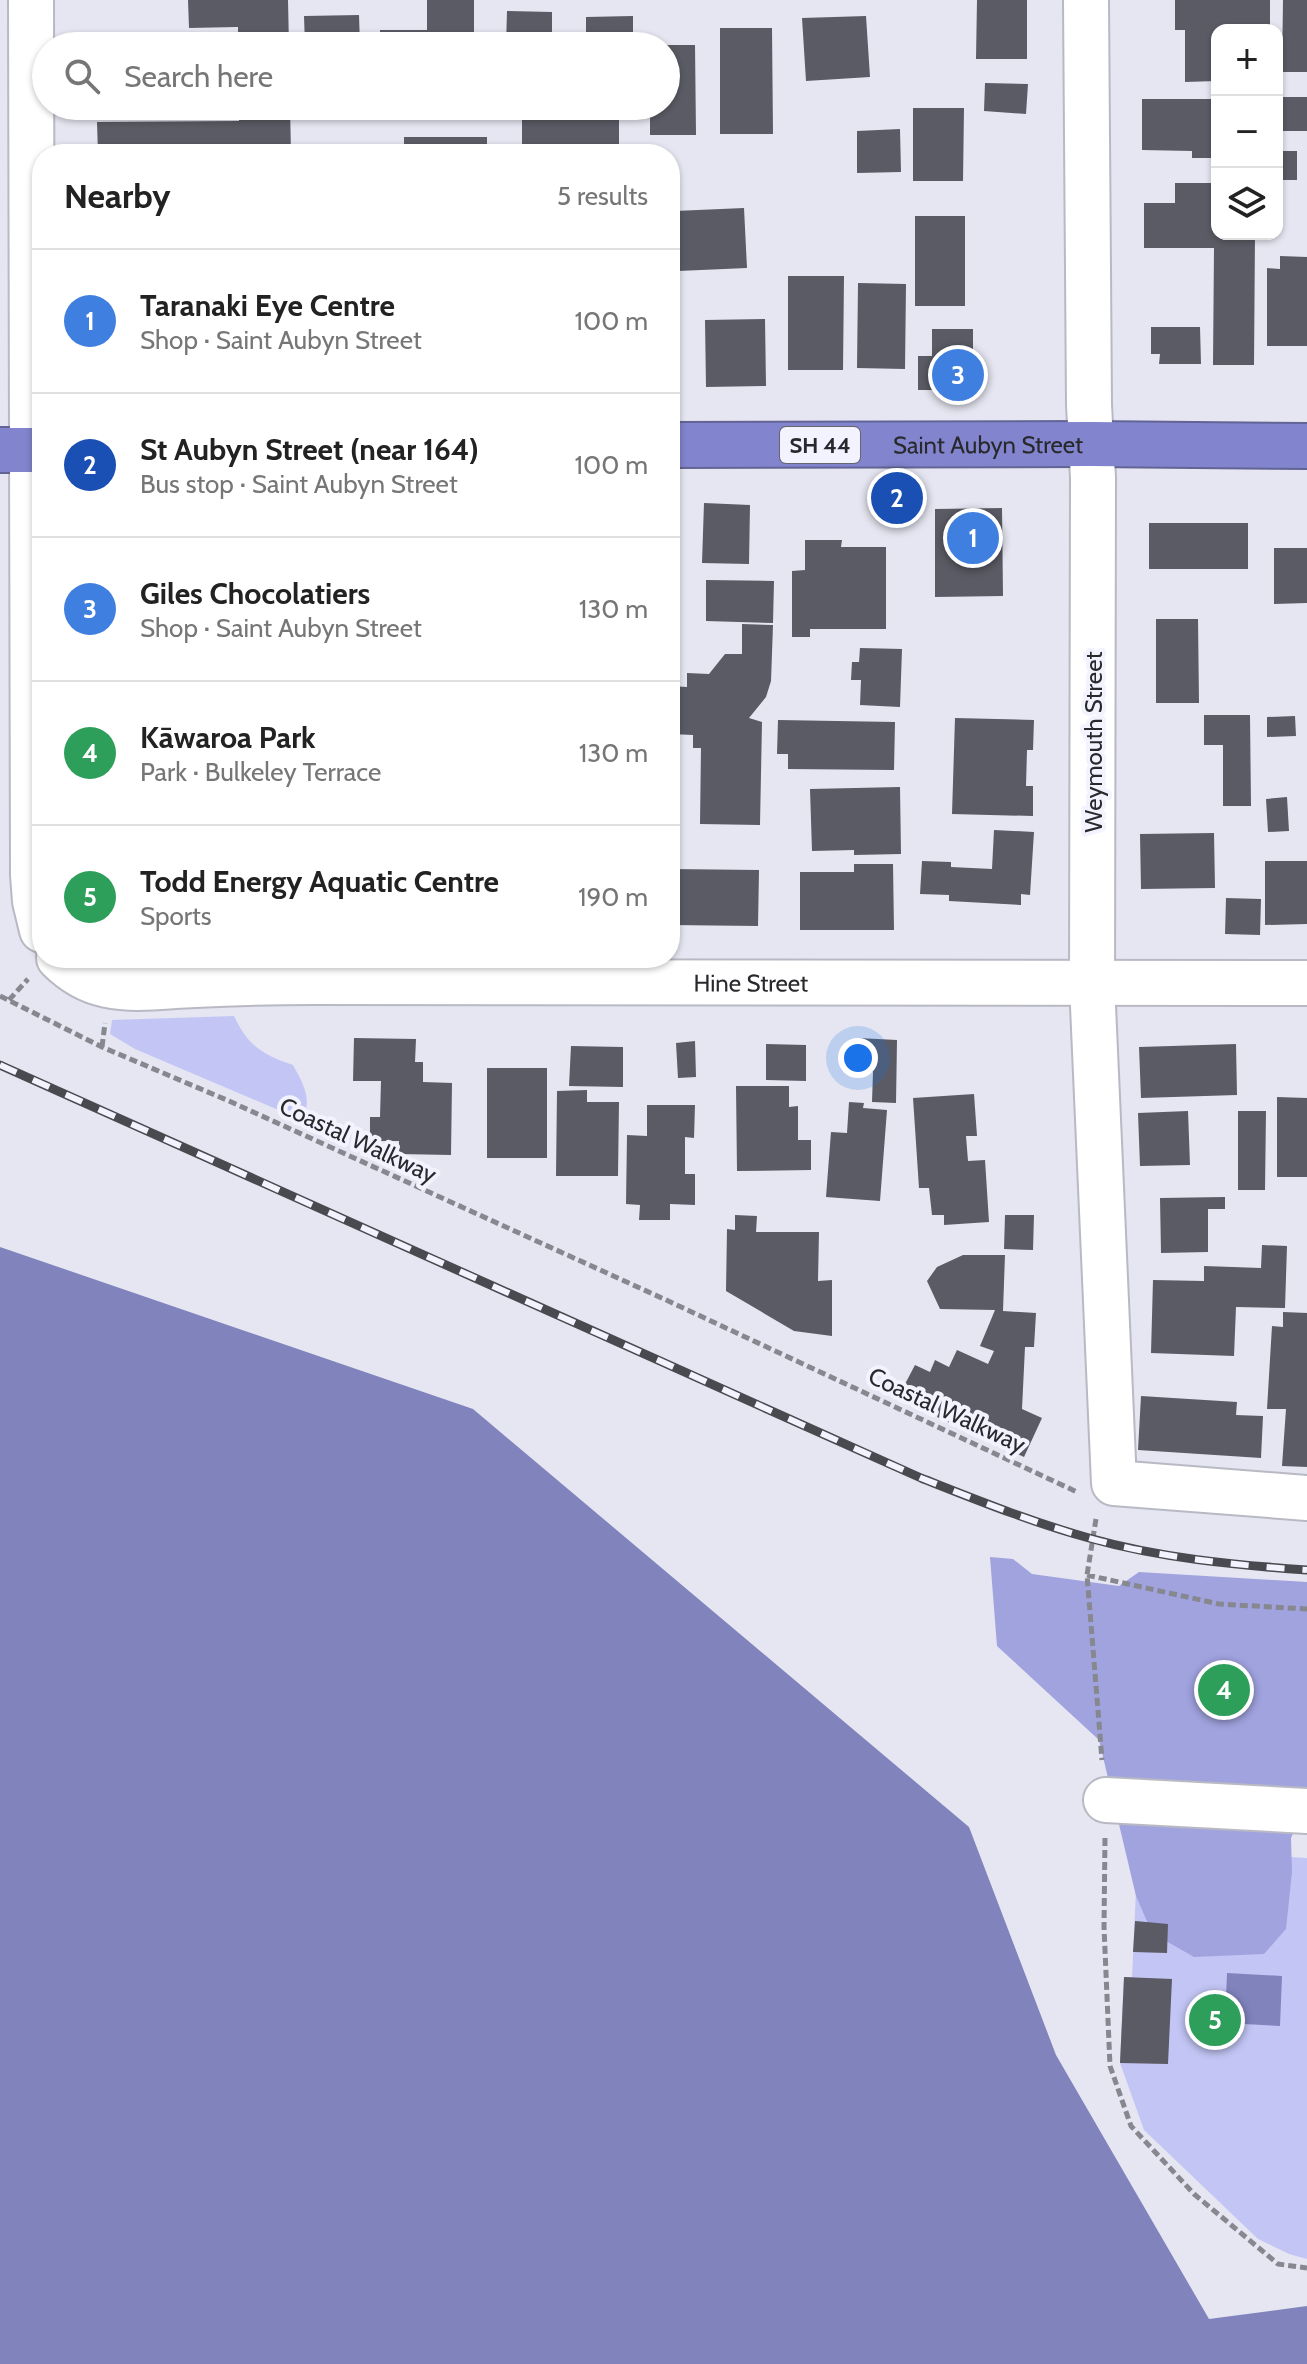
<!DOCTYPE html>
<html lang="en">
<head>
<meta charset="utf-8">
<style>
	:root { --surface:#fff; --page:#f2f2f2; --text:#222; --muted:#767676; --line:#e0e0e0; --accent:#7a6e0c }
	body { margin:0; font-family:Cabin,sans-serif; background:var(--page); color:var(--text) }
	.controls { position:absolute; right:24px; top:24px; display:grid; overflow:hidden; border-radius:16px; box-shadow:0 2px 6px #0004 }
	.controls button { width:72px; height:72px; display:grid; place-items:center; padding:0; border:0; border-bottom:2px solid var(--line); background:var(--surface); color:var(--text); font:40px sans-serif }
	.you { position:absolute; left:858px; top:1058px; width:28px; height:28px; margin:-20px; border:6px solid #fff; border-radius:50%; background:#1a73e8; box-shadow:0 0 0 12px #1a73e833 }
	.badge { display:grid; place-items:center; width:52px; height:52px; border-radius:50%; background:var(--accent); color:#fff; font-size:26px; font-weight:700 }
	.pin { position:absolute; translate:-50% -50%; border:4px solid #fff; box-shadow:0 2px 8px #0006 }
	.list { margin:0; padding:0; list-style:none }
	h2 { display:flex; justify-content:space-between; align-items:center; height:104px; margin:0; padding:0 32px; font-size:34px }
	h2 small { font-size:26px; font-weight:400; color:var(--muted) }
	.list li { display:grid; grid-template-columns:52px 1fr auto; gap:24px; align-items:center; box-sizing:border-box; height:144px; padding:0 32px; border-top:2px solid var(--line) }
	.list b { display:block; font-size:30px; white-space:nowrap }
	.list p { margin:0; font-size:26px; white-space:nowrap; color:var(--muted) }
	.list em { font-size:26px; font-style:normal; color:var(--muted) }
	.icon { flex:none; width:44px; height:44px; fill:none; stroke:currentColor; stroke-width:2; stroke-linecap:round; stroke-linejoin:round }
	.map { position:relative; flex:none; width:1307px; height:2364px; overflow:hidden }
	.search { position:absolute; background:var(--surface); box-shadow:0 2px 6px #0004; left:32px; top:32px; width:648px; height:88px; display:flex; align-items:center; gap:20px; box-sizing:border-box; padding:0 28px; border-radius:44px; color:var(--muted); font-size:30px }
	.panel { position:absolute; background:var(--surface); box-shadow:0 2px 6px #0004; left:32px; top:144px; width:648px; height:824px; border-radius:32px }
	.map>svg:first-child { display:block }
	.green { fill:#c3c6f5 }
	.forest { fill:#a1a3df }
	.water { fill:#8183bd }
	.building { fill:#5a5b64 }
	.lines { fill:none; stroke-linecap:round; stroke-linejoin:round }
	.minor-casing { stroke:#b8b9c3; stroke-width:48 }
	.highway-casing { stroke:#626495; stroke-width:48 }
	.path { stroke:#86878f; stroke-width:5; stroke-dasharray:8 4; stroke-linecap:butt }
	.minor { stroke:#fff; stroke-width:44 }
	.highway { stroke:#8284cd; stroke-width:44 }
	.rail-casing { stroke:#494a4f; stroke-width:9 }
	.rail { stroke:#f2f3fe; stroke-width:6; stroke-dasharray:18; stroke-linecap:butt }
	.labels { text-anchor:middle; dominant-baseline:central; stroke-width:8; stroke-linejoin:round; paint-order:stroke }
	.shield { fill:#f2f3fe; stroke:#65666c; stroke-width:2 }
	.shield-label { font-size:22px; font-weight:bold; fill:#28292d }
	.street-label { font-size:24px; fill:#28292d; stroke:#f2f3fe }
</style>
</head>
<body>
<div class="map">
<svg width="1307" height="2364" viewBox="0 0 1307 2364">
	<rect width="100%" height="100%" fill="#e5e6f1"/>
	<path class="green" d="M 234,1016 C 248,1046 263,1055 293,1065 C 303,1083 313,1100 302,1120 L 135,1049 L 110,1034 L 112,1020 Z
		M 1289,1857 L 1307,1858 L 1307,2259 L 1289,2254 L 1258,2239 L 1144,2130 L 1120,2063 L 1124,1977 L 1132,1977 L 1137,1868 Z"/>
	<path class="forest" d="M 990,1557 L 1013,1559 L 1032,1574 L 1119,1586 L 1139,1572 L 1307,1582 L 1307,1803 L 1291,1838 L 1292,1872 L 1286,1929 L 1264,1954 L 1194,1957 L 1152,1933 L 1136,1896 L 1099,1740 L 997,1646 Z"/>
	<path class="water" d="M 0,1247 L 473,1409 L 969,1827 L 1056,2055 L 1209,2319 L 1307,2306 L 1307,2364 L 0,2364 Z
		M 1227,1973 L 1282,1976 L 1280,2026 L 1225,2023 Z"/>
	<path class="building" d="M 188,0 L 288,0 L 289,46 L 238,46 L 238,27 L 189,28 Z
		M 427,0 L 474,0 L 474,46 L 380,46 L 380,30 L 427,30 Z
		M 977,0 L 1027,0 L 1027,59 L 976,59 Z
		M 1175,0 L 1270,0 L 1270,30 L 1217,30 L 1217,81 L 1185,82 L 1185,30 L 1175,30 Z
		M 1283,0 L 1307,0 L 1307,72 L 1282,72 Z
		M 507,11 L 552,12 L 552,46 L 506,46 Z
		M 359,15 L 360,46 L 305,46 L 304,16 Z
		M 633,16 L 633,46 L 586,46 L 586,17 Z
		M 866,16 L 870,77 L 806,81 L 802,18 Z
		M 720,28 L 772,28 L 773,134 L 720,134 Z
		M 695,45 L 696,135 L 650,135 L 650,106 L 666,106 L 666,45 Z
		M 985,83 L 1028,84 L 1026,114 L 984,111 Z
		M 1281,97 L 1307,97 L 1307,131 L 1281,131 Z
		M 1142,99 L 1217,99 L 1217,158 L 1192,158 L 1192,151 L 1142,150 Z
		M 239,106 L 290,106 L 291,154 L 98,154 L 97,122 L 239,121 Z
		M 522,108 L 619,108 L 619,154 L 522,154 Z
		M 913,108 L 964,108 L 963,181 L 913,181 Z
		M 900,129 L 901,172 L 857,173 L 857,131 Z
		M 404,137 L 487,137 L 487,154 L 404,154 Z
		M 1277,151 L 1297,151 L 1297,180 L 1277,180 Z
		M 1175,183 L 1217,183 L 1217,234 L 1255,234 L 1254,365 L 1213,365 L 1214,248 L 1144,248 L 1144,203 L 1175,203 Z
		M 744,208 L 747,268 L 678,271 L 675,211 Z
		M 915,216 L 965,216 L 965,306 L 915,306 Z
		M 1280,256 L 1307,257 L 1307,346 L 1267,346 L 1267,268 L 1280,269 Z
		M 788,276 L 844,276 L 843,370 L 788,370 Z
		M 858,283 L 906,284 L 905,369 L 857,368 Z
		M 765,319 L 766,386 L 706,387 L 705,320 Z
		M 1151,327 L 1200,327 L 1201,364 L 1159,364 L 1160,354 L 1151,354 Z
		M 932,329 L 973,329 L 973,390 L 918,390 L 918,356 L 932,356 Z
		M 704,503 L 750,505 L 749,564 L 702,563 Z
		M 1002,508 L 1003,596 L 935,597 L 935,509 Z
		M 1149,523 L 1248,523 L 1248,569 L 1149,569 Z
		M 805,540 L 842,540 L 841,547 L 886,547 L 886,629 L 810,629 L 810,637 L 792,637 L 792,571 L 805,570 Z
		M 1274,548 L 1307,548 L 1307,603 L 1274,604 Z
		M 706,580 L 774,581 L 773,623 L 706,621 Z
		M 1156,619 L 1198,619 L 1199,703 L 1156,703 Z
		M 742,624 L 773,625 L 771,681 L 766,697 L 749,718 L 762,722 L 760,825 L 700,824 L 701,748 L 693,748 L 693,735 L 670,734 L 670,686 L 687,687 L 687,673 L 709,674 L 725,654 L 742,654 Z
		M 860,648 L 902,649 L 900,707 L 860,705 L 861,680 L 851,680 L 852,662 L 859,662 Z
		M 1204,715 L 1250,715 L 1251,806 L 1223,806 L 1223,745 L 1204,745 Z
		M 1295,716 L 1296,736 L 1267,737 L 1267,717 Z
		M 955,718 L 1034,720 L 1033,750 L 1027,750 L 1026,786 L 1033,786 L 1033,816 L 952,814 Z
		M 778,720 L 895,722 L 894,770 L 788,769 L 788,754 L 777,754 Z
		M 900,787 L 901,854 L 854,855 L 854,850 L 812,851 L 810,789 Z
		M 1287,797 L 1289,831 L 1268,832 L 1266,799 Z
		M 994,830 L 1034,832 L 1030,895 L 1021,894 L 1021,905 L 949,901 L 949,895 L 920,894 L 922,861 L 951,862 L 951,867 L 992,869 Z
		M 1214,833 L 1215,888 L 1141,889 L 1140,834 Z
		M 1265,861 L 1307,861 L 1307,924 L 1265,925 Z
		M 854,864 L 893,864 L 894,930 L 800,930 L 800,872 L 854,872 Z
		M 670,869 L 759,870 L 758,926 L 670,925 Z
		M 1226,898 L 1261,899 L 1260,935 L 1225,934 Z
		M 354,1038 L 416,1039 L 415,1062 L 423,1062 L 423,1082 L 452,1083 L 451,1155 L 399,1154 L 399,1141 L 370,1141 L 370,1117 L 380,1117 L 381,1081 L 353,1081 Z
		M 858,1038 L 897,1040 L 896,1103 L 872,1102 L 873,1072 L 858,1071 Z
		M 695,1041 L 696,1077 L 678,1078 L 676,1043 Z
		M 766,1044 L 806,1045 L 806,1081 L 766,1080 Z
		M 1236,1044 L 1237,1095 L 1141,1098 L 1139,1047 Z
		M 571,1046 L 623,1047 L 623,1087 L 569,1086 Z
		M 487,1068 L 547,1068 L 547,1158 L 487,1158 Z
		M 736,1086 L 789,1086 L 789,1107 L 798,1106 L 798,1140 L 811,1140 L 811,1170 L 737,1171 Z
		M 587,1090 L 587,1102 L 619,1102 L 618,1176 L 556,1176 L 557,1091 Z
		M 974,1094 L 977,1136 L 966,1136 L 968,1161 L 985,1160 L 989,1222 L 944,1225 L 944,1215 L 932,1215 L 929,1188 L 919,1188 L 913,1098 Z
		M 1277,1097 L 1307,1098 L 1307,1177 L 1277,1177 Z
		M 849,1102 L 864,1103 L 863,1108 L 887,1110 L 880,1201 L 826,1197 L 831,1132 L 847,1133 Z
		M 647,1105 L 695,1105 L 694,1138 L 685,1137 L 685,1174 L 695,1174 L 695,1205 L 670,1204 L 670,1220 L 639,1220 L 640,1205 L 626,1204 L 627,1135 L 647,1136 Z
		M 1188,1111 L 1190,1165 L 1140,1166 L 1138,1113 Z
		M 1238,1111 L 1266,1111 L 1265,1190 L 1238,1190 Z
		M 1225,1197 L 1225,1209 L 1208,1209 L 1208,1252 L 1161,1253 L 1160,1198 Z
		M 735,1215 L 757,1216 L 756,1232 L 819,1232 L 818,1281 L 832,1280 L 832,1336 L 794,1331 L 726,1291 L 727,1229 L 735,1230 Z
		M 1005,1215 L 1034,1215 L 1033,1250 L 1004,1249 Z
		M 1262,1245 L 1287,1246 L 1285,1308 L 1236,1307 L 1234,1356 L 1151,1353 L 1153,1280 L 1204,1281 L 1204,1266 L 1261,1268 Z
		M 963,1255 L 1005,1255 L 1003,1311 L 1036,1313 L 1034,1347 L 1025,1347 L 1022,1409 L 1042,1418 L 1024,1457 L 937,1417 L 939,1412 L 912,1399 L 916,1390 L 905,1384 L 915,1365 L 930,1372 L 935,1360 L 949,1367 L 957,1350 L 988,1364 L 994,1351 L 980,1346 L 995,1310 L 940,1309 L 927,1281 L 937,1267 Z
		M 1283,1312 L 1307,1313 L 1307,1467 L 1282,1466 L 1286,1409 L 1267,1409 L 1272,1326 L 1283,1327 Z
		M 1141,1396 L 1237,1402 L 1236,1415 L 1263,1416 L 1261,1458 L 1138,1450 Z
		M 1135,1921 L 1168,1924 L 1167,1953 L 1133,1952 Z
		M 1124,1977 L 1172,1979 L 1168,2064 L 1120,2063 Z"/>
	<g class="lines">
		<defs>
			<g id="minor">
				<path d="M 31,0 L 33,875 L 35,901 L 42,930"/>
				<path d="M 1086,0 L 1089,405 L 1093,478 L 1092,983 L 1114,1483 L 1307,1498"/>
				<path id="s1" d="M 59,958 C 72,971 88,981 107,985 C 135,991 166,986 195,985 C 234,983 274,982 314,982 L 1307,983"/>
				<path d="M 1106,1800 L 1307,1811"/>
			</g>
			<g id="highway">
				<path id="s2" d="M 670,445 L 1090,444 L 1307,446"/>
				<path d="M 0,450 L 42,450"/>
			</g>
		</defs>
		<use href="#minor" class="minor-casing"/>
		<use href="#highway" class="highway-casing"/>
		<path class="path" d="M 0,996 L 102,1047 L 229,1101 L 664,1299 L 1077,1492
			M 9,1000 L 28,979
			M 102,1047 L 105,1023
			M 1096,1519 L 1087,1575 L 1102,1760
			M 1087,1575 L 1219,1604 L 1307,1609
			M 1105,1838 L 1104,1927 L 1110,2066 L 1131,2126 L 1194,2194 L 1278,2264 L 1307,2268"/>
		<use href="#minor" class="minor"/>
		<use href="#highway" class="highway"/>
		<defs>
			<path id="rail" d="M 0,1065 L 921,1478 C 977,1500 1031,1522 1089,1538 C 1160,1558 1234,1565 1307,1570"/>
		</defs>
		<use href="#rail" class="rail-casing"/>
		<use href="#rail" class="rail"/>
	</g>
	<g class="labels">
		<rect class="shield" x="780" y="427" width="80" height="36" rx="6"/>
		<g class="shield-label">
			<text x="820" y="445">SH 44</text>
		</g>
		<g class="street-label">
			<text stroke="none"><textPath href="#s2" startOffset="318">Saint Aubyn Street</textPath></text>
			<text transform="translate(1093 742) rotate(-90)">Weymouth Street</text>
			<text stroke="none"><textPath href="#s1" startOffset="700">Hine Street</textPath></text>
			<text transform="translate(358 1140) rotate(25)">Coastal Walkway</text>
			<text transform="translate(947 1410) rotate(25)">Coastal Walkway</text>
		</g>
	</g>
</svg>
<div class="controls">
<button>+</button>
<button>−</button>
<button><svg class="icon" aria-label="layers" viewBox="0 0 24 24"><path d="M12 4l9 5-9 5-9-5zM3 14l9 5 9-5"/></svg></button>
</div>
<div class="you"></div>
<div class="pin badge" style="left:973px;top:538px;background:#3f7fe0">1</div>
<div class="pin badge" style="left:897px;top:498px;background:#1a4fb4">2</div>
<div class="pin badge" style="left:958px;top:375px;background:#3f7fe0">3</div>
<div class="pin badge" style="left:1224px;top:1690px;background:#2e9e5b">4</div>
<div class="pin badge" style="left:1215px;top:2020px;background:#2e9e5b">5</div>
<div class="search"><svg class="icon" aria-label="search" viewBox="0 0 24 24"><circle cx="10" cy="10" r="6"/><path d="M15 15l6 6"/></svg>Search here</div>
<section class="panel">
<h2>Nearby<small>5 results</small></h2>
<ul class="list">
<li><span class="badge" style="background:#3f7fe0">1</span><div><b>Taranaki Eye Centre</b><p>Shop · Saint Aubyn Street</p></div><em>100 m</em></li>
<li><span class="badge" style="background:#1a4fb4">2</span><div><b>St Aubyn Street (near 164)</b><p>Bus stop · Saint Aubyn Street</p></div><em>100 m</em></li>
<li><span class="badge" style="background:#3f7fe0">3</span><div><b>Giles Chocolatiers</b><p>Shop · Saint Aubyn Street</p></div><em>130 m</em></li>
<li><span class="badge" style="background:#2e9e5b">4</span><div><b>Kāwaroa Park</b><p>Park · Bulkeley Terrace</p></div><em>130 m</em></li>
<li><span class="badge" style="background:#2e9e5b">5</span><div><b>Todd Energy Aquatic Centre</b><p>Sports</p></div><em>190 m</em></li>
</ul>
</section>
</div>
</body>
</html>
